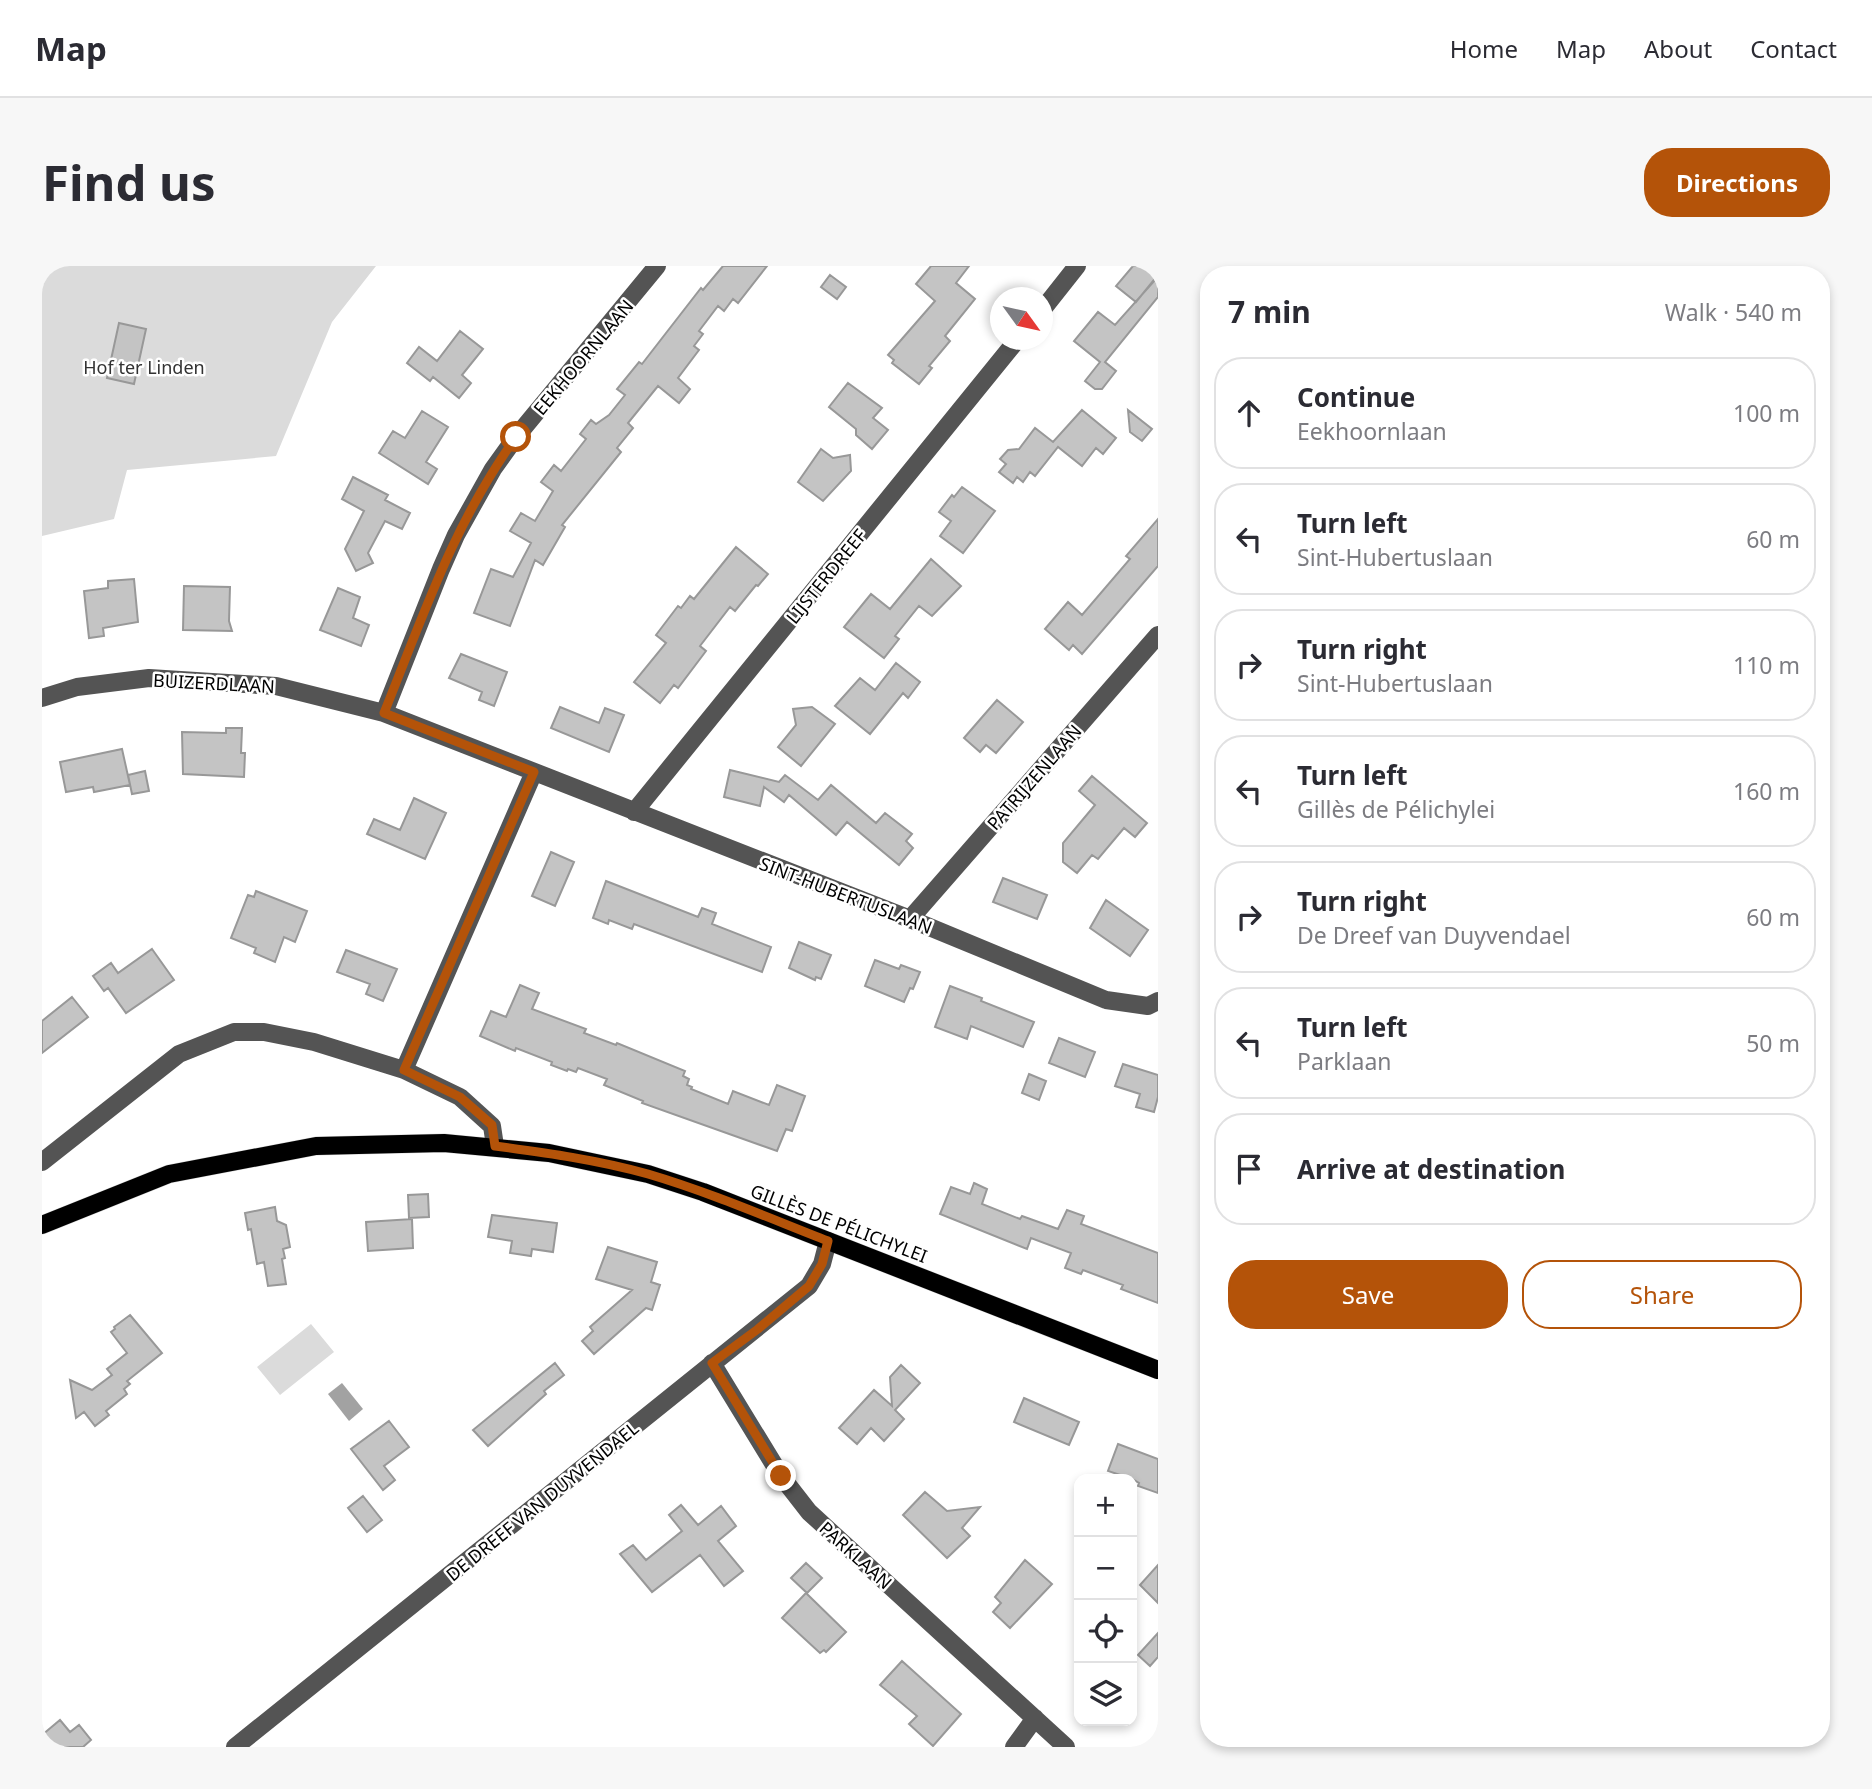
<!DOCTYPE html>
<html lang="en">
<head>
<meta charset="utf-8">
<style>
	:root { --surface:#fff; --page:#f7f7f7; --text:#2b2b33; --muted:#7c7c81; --line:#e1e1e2; --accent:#b45309 }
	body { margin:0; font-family:"Noto Sans",sans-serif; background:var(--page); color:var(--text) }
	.controls { position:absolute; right:21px; bottom:21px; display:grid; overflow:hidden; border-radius:14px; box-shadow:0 4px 10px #0003 }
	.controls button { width:63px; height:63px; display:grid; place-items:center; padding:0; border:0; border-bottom:2px solid var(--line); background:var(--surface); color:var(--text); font:35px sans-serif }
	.compass { position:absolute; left:948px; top:21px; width:63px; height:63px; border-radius:50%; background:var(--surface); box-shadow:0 4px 10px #0003; rotate:123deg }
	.stop { position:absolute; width:21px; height:21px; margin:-16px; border:5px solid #b45309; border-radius:50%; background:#fff }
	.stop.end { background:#b45309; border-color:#fff; box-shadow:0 2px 7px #0008 }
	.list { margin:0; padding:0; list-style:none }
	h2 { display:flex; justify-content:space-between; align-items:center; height:91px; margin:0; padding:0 28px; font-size:30px }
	h2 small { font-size:23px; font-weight:400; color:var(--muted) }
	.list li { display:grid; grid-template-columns:46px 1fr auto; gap:21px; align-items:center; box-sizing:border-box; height:112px; margin:0 14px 14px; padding:0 14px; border:2px solid var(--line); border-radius:28px }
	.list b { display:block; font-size:26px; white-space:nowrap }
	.list p { margin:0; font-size:23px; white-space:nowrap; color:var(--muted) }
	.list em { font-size:23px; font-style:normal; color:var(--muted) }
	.actions { display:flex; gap:14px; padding:21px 28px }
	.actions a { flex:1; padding:16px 0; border:2px solid var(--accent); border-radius:28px; text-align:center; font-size:24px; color:var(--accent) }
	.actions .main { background:var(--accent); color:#fff }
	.icon { flex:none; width:38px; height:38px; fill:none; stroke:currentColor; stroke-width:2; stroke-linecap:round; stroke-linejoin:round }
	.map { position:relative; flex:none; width:1116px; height:1481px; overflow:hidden; border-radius:28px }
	header { display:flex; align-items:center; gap:42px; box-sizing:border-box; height:98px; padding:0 35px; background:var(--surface); border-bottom:2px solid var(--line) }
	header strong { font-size:33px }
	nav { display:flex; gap:38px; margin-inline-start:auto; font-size:24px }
	.intro { display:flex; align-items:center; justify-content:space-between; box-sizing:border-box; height:168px; padding:0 42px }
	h1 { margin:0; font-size:49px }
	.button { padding:18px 32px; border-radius:28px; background:var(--accent); color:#fff; font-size:24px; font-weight:700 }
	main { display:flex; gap:42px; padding:0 42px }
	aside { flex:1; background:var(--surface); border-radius:28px; box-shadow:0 4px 10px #0003 }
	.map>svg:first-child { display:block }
	.green { fill:#dbdbdb }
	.water { fill:#a2a2a2 }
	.building { fill:#c4c4c4; stroke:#989898; stroke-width:2 }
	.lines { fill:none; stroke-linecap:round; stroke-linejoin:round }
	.major-casing { stroke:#dbdbdb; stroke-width:19 }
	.minor { stroke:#545454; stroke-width:18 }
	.major { stroke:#000; stroke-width:18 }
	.route { stroke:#b45309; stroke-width:9 }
	.labels { text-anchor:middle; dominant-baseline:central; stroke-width:5; stroke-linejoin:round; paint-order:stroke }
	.street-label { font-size:18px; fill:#000; stroke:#fff }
	.park-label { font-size:18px; fill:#323232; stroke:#fff }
</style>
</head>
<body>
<header>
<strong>Map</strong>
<nav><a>Home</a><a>Map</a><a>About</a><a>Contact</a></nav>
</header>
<div class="intro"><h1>Find us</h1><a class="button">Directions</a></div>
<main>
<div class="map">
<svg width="1116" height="1481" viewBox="0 0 1116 1481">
	<rect width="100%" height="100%" fill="#fff"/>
	<path class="green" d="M 0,0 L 334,0 L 290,56 L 234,190 L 85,204 L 72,253 L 0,270 Z
		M 269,1058 L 292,1086 L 238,1129 L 215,1101 Z"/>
	<path class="water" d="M 300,1117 L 321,1143 L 307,1155 L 286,1128 Z"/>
	<path class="building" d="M 681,0 L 725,0 L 696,37 L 691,33 L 682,45 L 676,40 L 657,65 L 661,68 L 652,80 L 657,84 L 636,112 L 648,123 L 637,137 L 616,120 L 586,157 L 591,162 L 575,182 L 579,186 L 520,259 L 523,261 L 501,299 L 493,294 L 468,360 L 432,347 L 449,303 L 471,311 L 489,277 L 468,265 L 479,247 L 493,255 L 511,225 L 499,216 L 512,199 L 519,205 L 544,173 L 538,168 L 549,154 L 554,158 L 567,149 L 583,129 L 575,123 L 597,96 L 600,98 L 659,22 L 661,24 Z
		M 889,0 L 927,0 L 914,17 L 933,33 L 903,70 L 908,75 L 887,100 L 890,102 L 877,118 L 850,97 L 852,94 L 846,89 L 893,35 L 874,18 Z
		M 1091,0 L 1116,0 L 1116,9 L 1094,36 L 1074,20 Z
		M 788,9 L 804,21 L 795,33 L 779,21 Z
		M 1113,14 L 1116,16 L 1116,31 L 1063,96 L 1074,105 L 1060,123 L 1053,123 L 1043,115 L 1058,96 L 1032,75 L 1056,46 L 1073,59 Z
		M 77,57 L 104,63 L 92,118 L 65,112 Z
		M 418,65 L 441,83 L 420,109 L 429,117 L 417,132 L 391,111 L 388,115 L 365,97 L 377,81 L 395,95 Z
		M 806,117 L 840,142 L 831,152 L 846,164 L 830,183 L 814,169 L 814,163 L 787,141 Z
		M 1040,144 L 1074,172 L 1061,188 L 1054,182 L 1040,200 L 1016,181 L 993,210 L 988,206 L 981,216 L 975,211 L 971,217 L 957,206 L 964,198 L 958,193 L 966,184 L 977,183 L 993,162 L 1011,176 Z
		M 1086,144 L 1110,163 L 1100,175 L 1088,166 Z
		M 380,145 L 406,161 L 384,196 L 395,203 L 386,218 L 337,187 L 351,165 L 363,172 Z
		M 779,183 L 791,192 L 808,189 L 809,205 L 781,235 L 756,216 Z
		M 311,211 L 346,229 L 343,234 L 368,247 L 360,263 L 343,255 L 326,287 L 331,297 L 314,305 L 303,283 L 322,245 L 300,233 Z
		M 920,221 L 953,245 L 921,287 L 898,270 L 909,255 L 897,246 L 910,229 L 912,231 Z
		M 1116,253 L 1116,300 L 1040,388 L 1031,379 L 1027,384 L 1003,363 L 1026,336 L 1040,349 L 1088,293 L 1084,290 Z
		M 694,281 L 726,308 L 716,320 L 714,319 L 693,345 L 688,341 L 658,380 L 664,385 L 636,422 L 632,419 L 618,437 L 592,416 L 624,377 L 614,369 L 636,340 L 639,342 L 648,330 L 652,333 Z
		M 889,293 L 919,320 L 890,350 L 877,340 L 853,370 L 857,373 L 842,392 L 802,361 L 829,328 L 848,343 Z
		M 92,313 L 96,356 L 61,362 L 62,370 L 47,372 L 42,325 L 66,322 L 66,315 Z
		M 142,320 L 188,321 L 187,355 L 190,365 L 141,364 Z
		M 296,322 L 318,331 L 311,352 L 327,359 L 319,380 L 278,364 Z
		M 419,388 L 465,406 L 452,440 L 437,434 L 440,426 L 407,412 Z
		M 854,397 L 878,416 L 866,432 L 861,427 L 828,468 L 793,440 L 818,412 L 833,424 Z
		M 955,434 L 981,456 L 954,487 L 944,479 L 938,486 L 922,472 Z
		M 518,441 L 557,457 L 563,442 L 582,449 L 567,486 L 509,462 Z
		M 770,441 L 793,458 L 759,500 L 736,481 L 754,459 L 751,443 Z
		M 184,462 L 200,462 L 199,487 L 203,487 L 202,511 L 141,508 L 140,466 L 184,467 Z
		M 80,483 L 88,519 L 52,526 L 51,521 L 24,526 L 18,496 Z
		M 688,504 L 737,516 L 743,509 L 776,534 L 789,519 L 834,557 L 843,547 L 870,568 L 864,575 L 871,582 L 857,599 L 805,556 L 794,569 L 747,529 L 742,536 L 722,521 L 718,540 L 682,531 Z
		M 103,505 L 107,525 L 90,528 L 86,509 Z
		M 1050,510 L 1105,557 L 1093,571 L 1082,562 L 1056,593 L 1050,589 L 1035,607 L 1021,596 L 1021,577 L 1053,539 L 1037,525 Z
		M 372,532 L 404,547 L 383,593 L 325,568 L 332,553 L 358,564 Z
		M 509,586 L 532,596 L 513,640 L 490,630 Z
		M 961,612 L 1005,629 L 995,653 L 951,636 Z
		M 564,615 L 656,651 L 660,642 L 674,647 L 670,658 L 729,681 L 720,706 L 592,658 L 590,663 L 567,654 L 566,658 L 551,652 Z
		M 214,625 L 265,645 L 253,676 L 242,671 L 233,696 L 212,687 L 214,682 L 189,672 L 206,629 L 212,631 Z
		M 1064,634 L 1106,664 L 1088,690 L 1048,662 Z
		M 757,676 L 789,689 L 779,713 L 774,711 L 773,714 L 747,702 Z
		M 110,683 L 132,714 L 84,747 L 66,722 L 62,725 L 51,710 L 69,697 L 76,707 Z
		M 304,684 L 355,703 L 341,735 L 324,728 L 328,718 L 295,706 Z
		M 833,694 L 857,703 L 859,699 L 878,706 L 871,723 L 868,722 L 862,736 L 823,720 Z
		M 478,719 L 497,727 L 490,743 L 544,763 L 542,767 L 574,779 L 575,777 L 643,805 L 641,810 L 647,813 L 645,819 L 650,821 L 649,823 L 686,838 L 691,825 L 727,839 L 735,819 L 763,830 L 750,865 L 744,863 L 735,885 L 600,837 L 601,835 L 562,819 L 565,813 L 536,802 L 534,806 L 526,803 L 525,805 L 509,799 L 510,796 L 474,782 L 473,785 L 438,770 L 449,745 L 464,751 Z
		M 908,720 L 940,732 L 939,735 L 992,756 L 981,781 L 929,760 L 925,773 L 893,761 Z
		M 30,731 L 46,751 L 0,787 L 0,755 Z
		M 1017,772 L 1053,786 L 1043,811 L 1007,797 Z
		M 1081,798 L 1116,809 L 1116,831 L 1112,846 L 1094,841 L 1098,828 L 1073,820 Z
		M 987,808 L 1004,815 L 997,834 L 980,827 Z
		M 932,917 L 945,923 L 940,938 L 978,953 L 980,950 L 1016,963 L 1025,944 L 1042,950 L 1039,958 L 1116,987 L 1116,1037 L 1079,1023 L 1081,1019 L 1041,1004 L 1039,1008 L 1023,1002 L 1029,987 L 989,972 L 985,983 L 898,948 L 909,921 L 928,928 Z
		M 386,928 L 387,951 L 367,952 L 366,929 Z
		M 233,941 L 235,955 L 244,959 L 248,981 L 241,983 L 243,992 L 240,993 L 244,1018 L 226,1020 L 222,996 L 215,998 L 209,963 L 206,964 L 203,947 Z
		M 450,949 L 515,957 L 511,986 L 490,983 L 489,990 L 468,987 L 470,975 L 446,971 Z
		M 370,953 L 371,982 L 326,985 L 324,956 Z
		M 566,981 L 615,996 L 609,1016 L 618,1019 L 610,1044 L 604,1042 L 552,1088 L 540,1075 L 551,1065 L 548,1061 L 590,1024 L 554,1013 Z
		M 88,1049 L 120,1087 L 85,1115 L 88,1118 L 82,1123 L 85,1128 L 64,1145 L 67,1149 L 53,1160 L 42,1146 L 34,1152 L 28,1114 L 50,1124 L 70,1109 L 65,1103 L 85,1087 L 69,1066 L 73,1063 L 72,1061 Z
		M 513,1097 L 522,1109 L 502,1125 L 504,1128 L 446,1180 L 431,1164 Z
		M 859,1099 L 878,1117 L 853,1144 L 862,1153 L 842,1175 L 829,1162 L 815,1178 L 797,1162 L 832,1124 L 850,1140 L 848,1111 Z
		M 982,1132 L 1037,1156 L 1027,1179 L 972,1156 Z
		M 347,1155 L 367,1181 L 342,1200 L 353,1214 L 341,1224 L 309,1183 Z
		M 1076,1178 L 1116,1193 L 1116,1227 L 1096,1220 L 1097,1217 L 1090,1213 L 1066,1205 Z
		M 883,1226 L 905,1245 L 938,1241 L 920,1262 L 928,1270 L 905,1292 L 861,1249 Z
		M 321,1230 L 340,1254 L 325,1266 L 306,1242 Z
		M 639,1239 L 656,1259 L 679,1240 L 694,1260 L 676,1275 L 701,1305 L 682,1320 L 658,1289 L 610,1326 L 578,1288 L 591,1279 L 604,1294 L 640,1265 L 627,1249 Z
		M 983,1294 L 1010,1318 L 968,1362 L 951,1346 L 959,1337 L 953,1331 Z
		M 764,1297 L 780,1312 L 765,1327 L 749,1312 Z
		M 1116,1299 L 1116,1337 L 1098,1319 Z
		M 764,1327 L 804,1366 L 784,1386 L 782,1384 L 778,1387 L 740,1352 Z
		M 1116,1367 L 1116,1391 L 1108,1400 L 1096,1389 Z
		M 860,1395 L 919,1448 L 891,1480 L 867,1458 L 875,1450 L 838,1419 Z
		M 18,1454 L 28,1466 L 37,1459 L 49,1474 L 41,1481 L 0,1481 L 0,1469 Z"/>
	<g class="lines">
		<defs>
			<path id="major" d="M 0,959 L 127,908 L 274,880 L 402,877 L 507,887 L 606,908 L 661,926 L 1116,1104"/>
		</defs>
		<use href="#major" class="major-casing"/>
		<path class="minor" d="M 1001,43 L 1035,0
			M 0,432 L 35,421 L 107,412 L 234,420 L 342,447 L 868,653 L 1064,734 L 1106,740 L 1116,735
			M 342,447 L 399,303 L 414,269 L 451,203 L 474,171 L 615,0
			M 592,546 L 975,74
			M 868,653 L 1116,369
			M 362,804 L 492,506
			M 0,896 L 137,788 L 192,766 L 222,766 L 272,776 L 362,804 L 418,831 L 450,860 L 453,880
			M 670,1097 L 739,1210 L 767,1246 L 1024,1481
			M 193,1481 L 767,1020 L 780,998 L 786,975
			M 972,1481 L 993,1452"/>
		<use href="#major" class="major"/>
	</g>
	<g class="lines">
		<path class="route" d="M 474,171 C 411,259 382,348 342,447 L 492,506 L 362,804 L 418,831 L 450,859 L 453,880 C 505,887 556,894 606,908 C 667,926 727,952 786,975 L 780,998 L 767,1020 L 716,1063 L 670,1097 L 739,1210"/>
	</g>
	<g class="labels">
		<g class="street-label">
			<text transform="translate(541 91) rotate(-50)">EEKHOORNLAAN</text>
			<text transform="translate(784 310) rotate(-51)">LIJSTERDREEF</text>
			<text transform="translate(172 417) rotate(3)">BUIZERDLAAN</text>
			<text transform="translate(992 511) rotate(-49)">PATRIJZENLAAN</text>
			<text transform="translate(804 629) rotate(21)">SINT-HUBERTUSLAAN</text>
			<text transform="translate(797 957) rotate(21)">GILLÈS DE PÉLICHYLEI</text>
			<text transform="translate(500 1235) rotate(-39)">DE DREEF VAN DUYVENDAEL</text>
			<text transform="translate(814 1289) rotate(42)">PARKLAAN</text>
		</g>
		<g class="park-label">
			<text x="102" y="101">Hof ter Linden</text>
		</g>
	</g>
</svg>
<div class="controls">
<button>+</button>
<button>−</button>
<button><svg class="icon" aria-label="locate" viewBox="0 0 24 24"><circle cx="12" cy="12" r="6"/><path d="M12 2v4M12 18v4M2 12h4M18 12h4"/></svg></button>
<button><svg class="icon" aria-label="layers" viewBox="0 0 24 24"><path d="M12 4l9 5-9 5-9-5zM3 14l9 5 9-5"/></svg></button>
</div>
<svg class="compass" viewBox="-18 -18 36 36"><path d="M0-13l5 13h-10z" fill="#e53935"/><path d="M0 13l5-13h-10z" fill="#7c7c81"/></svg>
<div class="stop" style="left:474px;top:171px"></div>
<div class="stop end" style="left:739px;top:1210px"></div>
</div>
<aside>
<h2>7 min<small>Walk · 540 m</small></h2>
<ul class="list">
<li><svg class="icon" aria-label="ahead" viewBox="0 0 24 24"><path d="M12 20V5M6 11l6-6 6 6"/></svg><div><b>Continue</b><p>Eekhoornlaan</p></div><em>100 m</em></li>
<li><svg class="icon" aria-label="left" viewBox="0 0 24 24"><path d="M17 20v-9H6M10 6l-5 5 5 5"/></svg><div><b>Turn left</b><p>Sint-Hubertuslaan</p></div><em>60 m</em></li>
<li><svg class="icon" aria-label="right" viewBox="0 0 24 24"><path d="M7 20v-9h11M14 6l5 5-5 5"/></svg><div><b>Turn right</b><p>Sint-Hubertuslaan</p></div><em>110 m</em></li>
<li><svg class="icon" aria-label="left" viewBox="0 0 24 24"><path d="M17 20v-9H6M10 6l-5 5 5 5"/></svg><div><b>Turn left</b><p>Gillès de Pélichylei</p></div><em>160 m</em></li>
<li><svg class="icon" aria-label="right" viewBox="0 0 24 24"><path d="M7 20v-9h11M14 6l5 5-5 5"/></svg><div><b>Turn right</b><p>De Dreef van Duyvendael</p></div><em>60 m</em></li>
<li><svg class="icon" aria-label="left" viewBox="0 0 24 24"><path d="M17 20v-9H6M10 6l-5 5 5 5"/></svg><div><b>Turn left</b><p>Parklaan</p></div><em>50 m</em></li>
<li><svg class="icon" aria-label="arrive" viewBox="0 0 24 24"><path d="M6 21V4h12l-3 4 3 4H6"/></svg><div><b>Arrive at destination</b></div></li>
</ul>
<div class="actions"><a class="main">Save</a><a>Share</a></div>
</aside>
</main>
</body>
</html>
